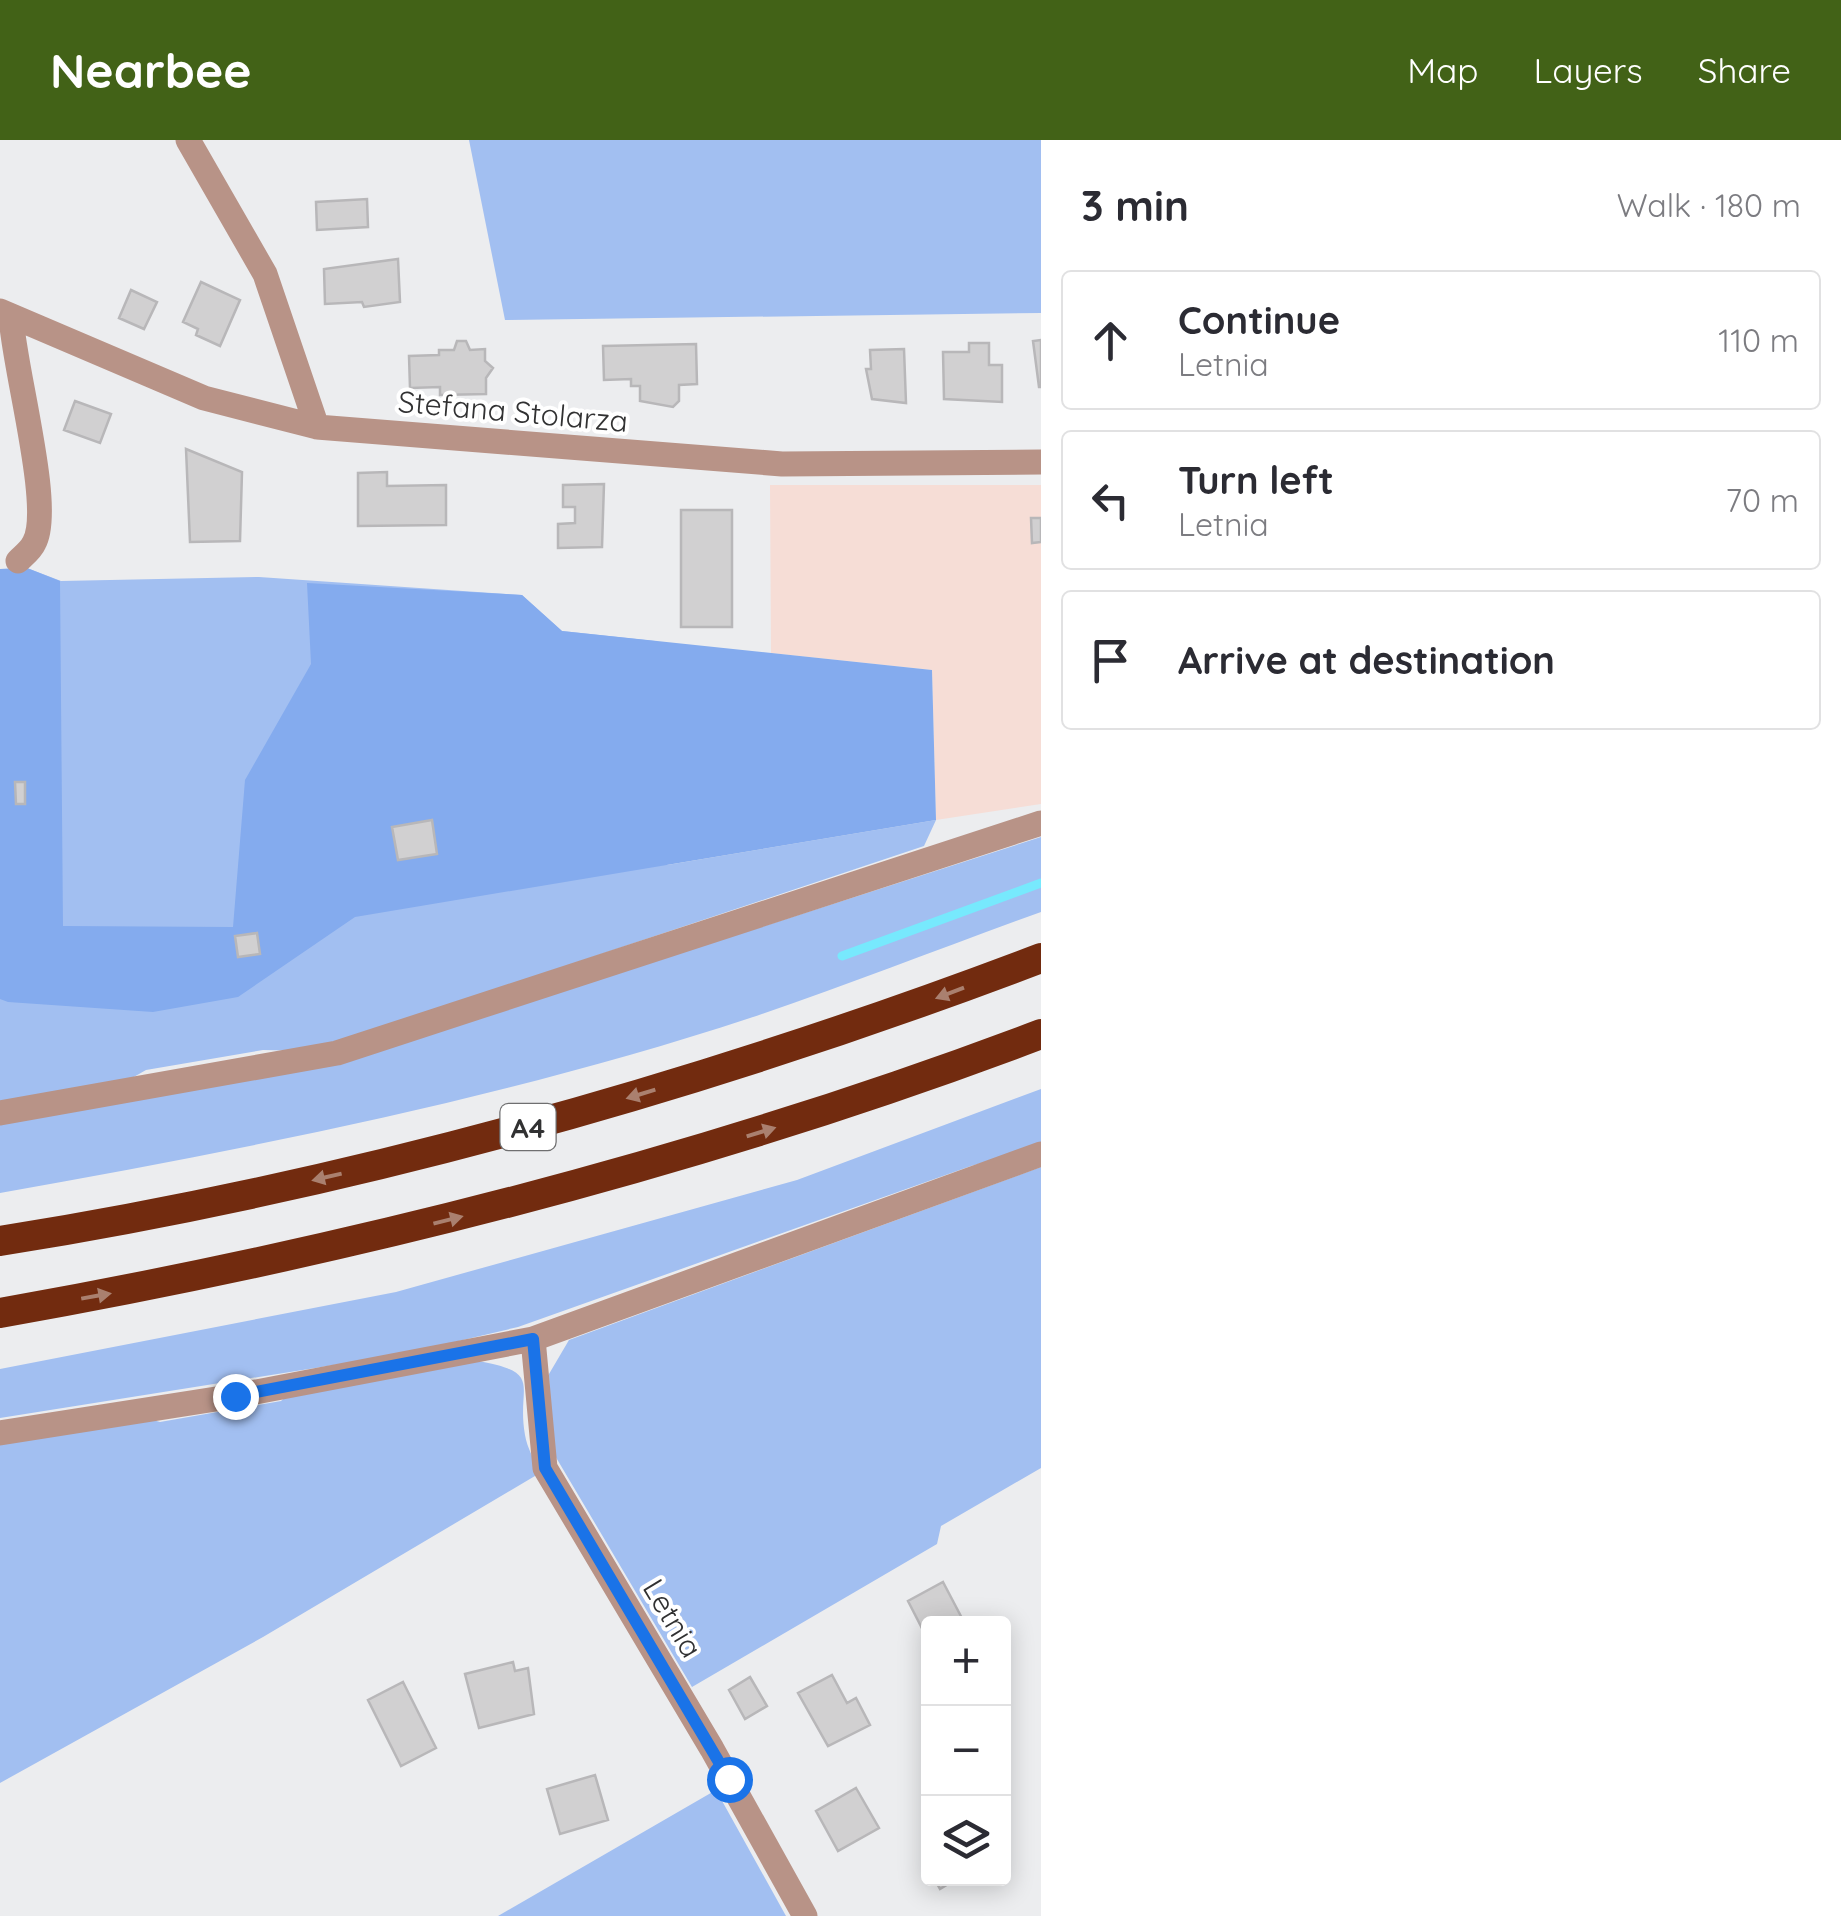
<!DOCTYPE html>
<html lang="en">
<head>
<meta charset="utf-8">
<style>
	:root { --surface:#fff; --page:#f7f7f7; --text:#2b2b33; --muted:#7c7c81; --line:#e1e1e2; --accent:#426217 }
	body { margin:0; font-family:Quicksand,sans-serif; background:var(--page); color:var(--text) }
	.controls { position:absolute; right:30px; bottom:30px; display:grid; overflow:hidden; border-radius:10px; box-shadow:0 5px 25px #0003 }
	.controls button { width:90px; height:90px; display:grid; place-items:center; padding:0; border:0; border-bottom:2px solid var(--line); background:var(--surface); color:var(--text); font:50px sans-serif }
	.stop { position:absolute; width:30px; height:30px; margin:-22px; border:8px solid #1a73e8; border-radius:50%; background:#fff }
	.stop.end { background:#1a73e8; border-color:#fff; box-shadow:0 2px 10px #0008 }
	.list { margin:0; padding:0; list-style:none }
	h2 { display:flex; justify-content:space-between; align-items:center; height:130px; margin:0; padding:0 40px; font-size:42px }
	h2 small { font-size:32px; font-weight:400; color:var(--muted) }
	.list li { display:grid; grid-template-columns:65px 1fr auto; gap:30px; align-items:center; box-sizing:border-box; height:140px; margin:0 20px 20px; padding:0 20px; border:2px solid var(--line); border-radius:10px }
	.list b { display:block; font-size:38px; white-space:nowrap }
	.list p { margin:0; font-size:32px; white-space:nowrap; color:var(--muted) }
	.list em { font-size:32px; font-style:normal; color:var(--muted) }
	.icon { flex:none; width:55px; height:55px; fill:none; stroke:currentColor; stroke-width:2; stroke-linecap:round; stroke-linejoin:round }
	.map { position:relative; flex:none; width:1041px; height:1776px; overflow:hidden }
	header { display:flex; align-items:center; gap:60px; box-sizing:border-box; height:140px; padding:0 50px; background:var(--accent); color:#fff }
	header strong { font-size:48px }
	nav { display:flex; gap:55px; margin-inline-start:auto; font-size:35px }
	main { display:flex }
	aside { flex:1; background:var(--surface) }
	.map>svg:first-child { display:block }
	.industrial { fill:#f6ddd6 }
	.green { fill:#a2bff1 }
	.forest { fill:#84abee }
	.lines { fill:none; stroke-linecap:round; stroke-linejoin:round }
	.stream { stroke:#77e9fd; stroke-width:9 }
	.building { fill:#d1d0d1; stroke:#b8b7b9; stroke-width:2.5 }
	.minor { stroke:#b89387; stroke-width:25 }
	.highway { stroke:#722b0f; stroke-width:30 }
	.oneway { fill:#aa806f }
	.route { stroke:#1a73e8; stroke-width:12 }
	.labels { text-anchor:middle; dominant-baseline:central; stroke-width:8; stroke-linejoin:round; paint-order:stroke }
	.shield { fill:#fff; stroke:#6f6f70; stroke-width:2.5 }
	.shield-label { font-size:28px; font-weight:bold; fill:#313132 }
	.street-label { font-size:30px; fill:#313132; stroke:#fff }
</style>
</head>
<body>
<header>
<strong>Nearbee</strong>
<nav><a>Map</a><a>Layers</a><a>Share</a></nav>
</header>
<main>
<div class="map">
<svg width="1041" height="1776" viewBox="0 0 1041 1776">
	<rect width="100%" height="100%" fill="#ecedef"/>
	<path class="industrial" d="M 770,345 L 1041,345 L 1041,664 L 936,680 L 932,530 L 771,513 Z"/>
	<path class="green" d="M 469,0 L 1041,0 L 1041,173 L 505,180 Z
		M 27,428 L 61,441 L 259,437 L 522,455 L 562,491 L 655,501 L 667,725 L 936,680 L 924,706 L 312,911 L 263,910 L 146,930 L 125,942 L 0,964 L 0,429 Z
		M 1041,697 L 1041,772 C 944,807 848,845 750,878 C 507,958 252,1008 0,1053 L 0,981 L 344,921 Z
		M 1041,949 L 1041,1006 L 971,1026 L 518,1187 L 403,1214 L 0,1278 L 0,1229 L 396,1152 L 797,1040 Z
		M 1041,1027 L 1041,1328 L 941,1386 L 937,1404 L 692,1547 L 551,1309 L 549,1234 L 569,1200 Z
		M 478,1221 C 545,1233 516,1245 525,1295 C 527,1308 535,1321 540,1333 L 263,1497 L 0,1643 L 0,1299 L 142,1277 L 160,1282 L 281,1261 L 290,1252 Z
		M 716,1650 L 786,1776 L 498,1776 Z"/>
	<path class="forest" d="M 27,428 L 60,441 L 63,786 L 233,787 L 245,640 L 311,524 L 307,443 L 522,455 L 562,491 L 932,530 L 936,680 L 355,777 L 238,857 L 153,872 L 8,862 L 0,859 L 0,429 Z"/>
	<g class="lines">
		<path class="stream" d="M 842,816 L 1041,743"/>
	</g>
	<path class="building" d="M 367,59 L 368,87 L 317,90 L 316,62 Z
		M 398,119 L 400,162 L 364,167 L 362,162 L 325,164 L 324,129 Z
		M 201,142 L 240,160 L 220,206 L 196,195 L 198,189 L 183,182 Z
		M 131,150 L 157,162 L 144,189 L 119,178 Z
		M 1041,200 L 1041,247 L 1039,247 L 1033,201 Z
		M 457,201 L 466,201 L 470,210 L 485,209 L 485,221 L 493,228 L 486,238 L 486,254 L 440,255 L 440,247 L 410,248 L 409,216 L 439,215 L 439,210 L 454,210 Z
		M 969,203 L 989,203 L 989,225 L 1002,225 L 1002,262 L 944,259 L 943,212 L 969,212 Z
		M 696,204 L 697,244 L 679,245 L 679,261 L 673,267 L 640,261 L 640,246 L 631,246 L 631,239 L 604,240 L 603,206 Z
		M 904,209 L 906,263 L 872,259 L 866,229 L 871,229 L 870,210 Z
		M 75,261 L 111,274 L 100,303 L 64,290 Z
		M 186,309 L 242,332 L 240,401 L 190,402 Z
		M 387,332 L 387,346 L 446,345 L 446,385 L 358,386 L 358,333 Z
		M 604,344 L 602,407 L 558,408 L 558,384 L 575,383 L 575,367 L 563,367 L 563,345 Z
		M 681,370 L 732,370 L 732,487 L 681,487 Z
		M 1031,378 L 1041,378 L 1041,402 L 1032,403 Z
		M 15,642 L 25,642 L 25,664 L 16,664 Z
		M 432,680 L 437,714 L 398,720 L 392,687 Z
		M 257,793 L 260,814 L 238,817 L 235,796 Z
		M 943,1442 L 965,1484 L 928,1484 L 928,1500 L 908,1461 Z
		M 513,1522 L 515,1531 L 528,1528 L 534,1574 L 479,1588 L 465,1534 Z
		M 832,1535 L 847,1563 L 856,1558 L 870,1585 L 828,1606 L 798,1553 Z
		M 750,1537 L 767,1566 L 745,1579 L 729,1550 Z
		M 403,1542 L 436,1608 L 401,1626 L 368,1560 Z
		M 595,1635 L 608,1680 L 560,1694 L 547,1649 Z
		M 856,1648 L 879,1688 L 838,1711 L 816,1671 Z
		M 934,1738 L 958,1738 L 940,1749 Z"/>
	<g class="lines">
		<path class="minor" d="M 188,0 L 265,134 L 317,287
			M 0,171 L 204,258 L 317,287 L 782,324 L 1041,322
			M 11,176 C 13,225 54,369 34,403 C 31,410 23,416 18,421
			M 0,973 L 337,913 L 1041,683
			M 533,1199 L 545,1328 L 712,1609 L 805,1776
			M 0,1293 L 235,1256 L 533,1199 L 1041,1014"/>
		<path class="highway" d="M 0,1101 C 356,1044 704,946 1041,818
			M 0,1173 C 355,1110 703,1022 1041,894"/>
	</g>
	<defs><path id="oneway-solid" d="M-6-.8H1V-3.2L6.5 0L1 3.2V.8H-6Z" transform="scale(2.5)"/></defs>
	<g class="oneway">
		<use href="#oneway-solid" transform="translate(950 853) rotate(159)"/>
		<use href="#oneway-solid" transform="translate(641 954) rotate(163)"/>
		<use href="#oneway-solid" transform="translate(761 992) rotate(-17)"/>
		<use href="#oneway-solid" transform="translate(327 1037) rotate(167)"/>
		<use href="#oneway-solid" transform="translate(448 1080) rotate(-14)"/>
		<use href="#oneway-solid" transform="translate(96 1156) rotate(-10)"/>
	</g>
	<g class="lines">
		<path class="route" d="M 235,1256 L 533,1199 L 545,1328 L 729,1639"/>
	</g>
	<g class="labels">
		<rect class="shield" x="500.5" y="964" width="55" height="46" rx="8"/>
		<g class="shield-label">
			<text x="528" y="987">A4</text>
		</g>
		<g class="street-label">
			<text transform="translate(513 271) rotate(5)">Stefana Stolarza</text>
			<text transform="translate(673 1478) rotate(59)">Letnia</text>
		</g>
	</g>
</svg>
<div class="controls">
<button>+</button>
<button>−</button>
<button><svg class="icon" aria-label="layers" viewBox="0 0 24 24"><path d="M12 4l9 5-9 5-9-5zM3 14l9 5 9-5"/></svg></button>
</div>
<div class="stop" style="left:729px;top:1639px"></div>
<div class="stop end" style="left:235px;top:1256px"></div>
</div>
<aside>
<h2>3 min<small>Walk · 180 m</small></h2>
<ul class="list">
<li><svg class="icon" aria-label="ahead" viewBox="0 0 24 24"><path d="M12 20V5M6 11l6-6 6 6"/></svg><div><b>Continue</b><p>Letnia</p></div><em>110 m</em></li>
<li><svg class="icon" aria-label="left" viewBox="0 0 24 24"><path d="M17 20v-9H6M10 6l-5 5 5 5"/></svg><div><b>Turn left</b><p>Letnia</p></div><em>70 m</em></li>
<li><svg class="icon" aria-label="arrive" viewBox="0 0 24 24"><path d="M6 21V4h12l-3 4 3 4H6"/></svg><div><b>Arrive at destination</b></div></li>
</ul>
</aside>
</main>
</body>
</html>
